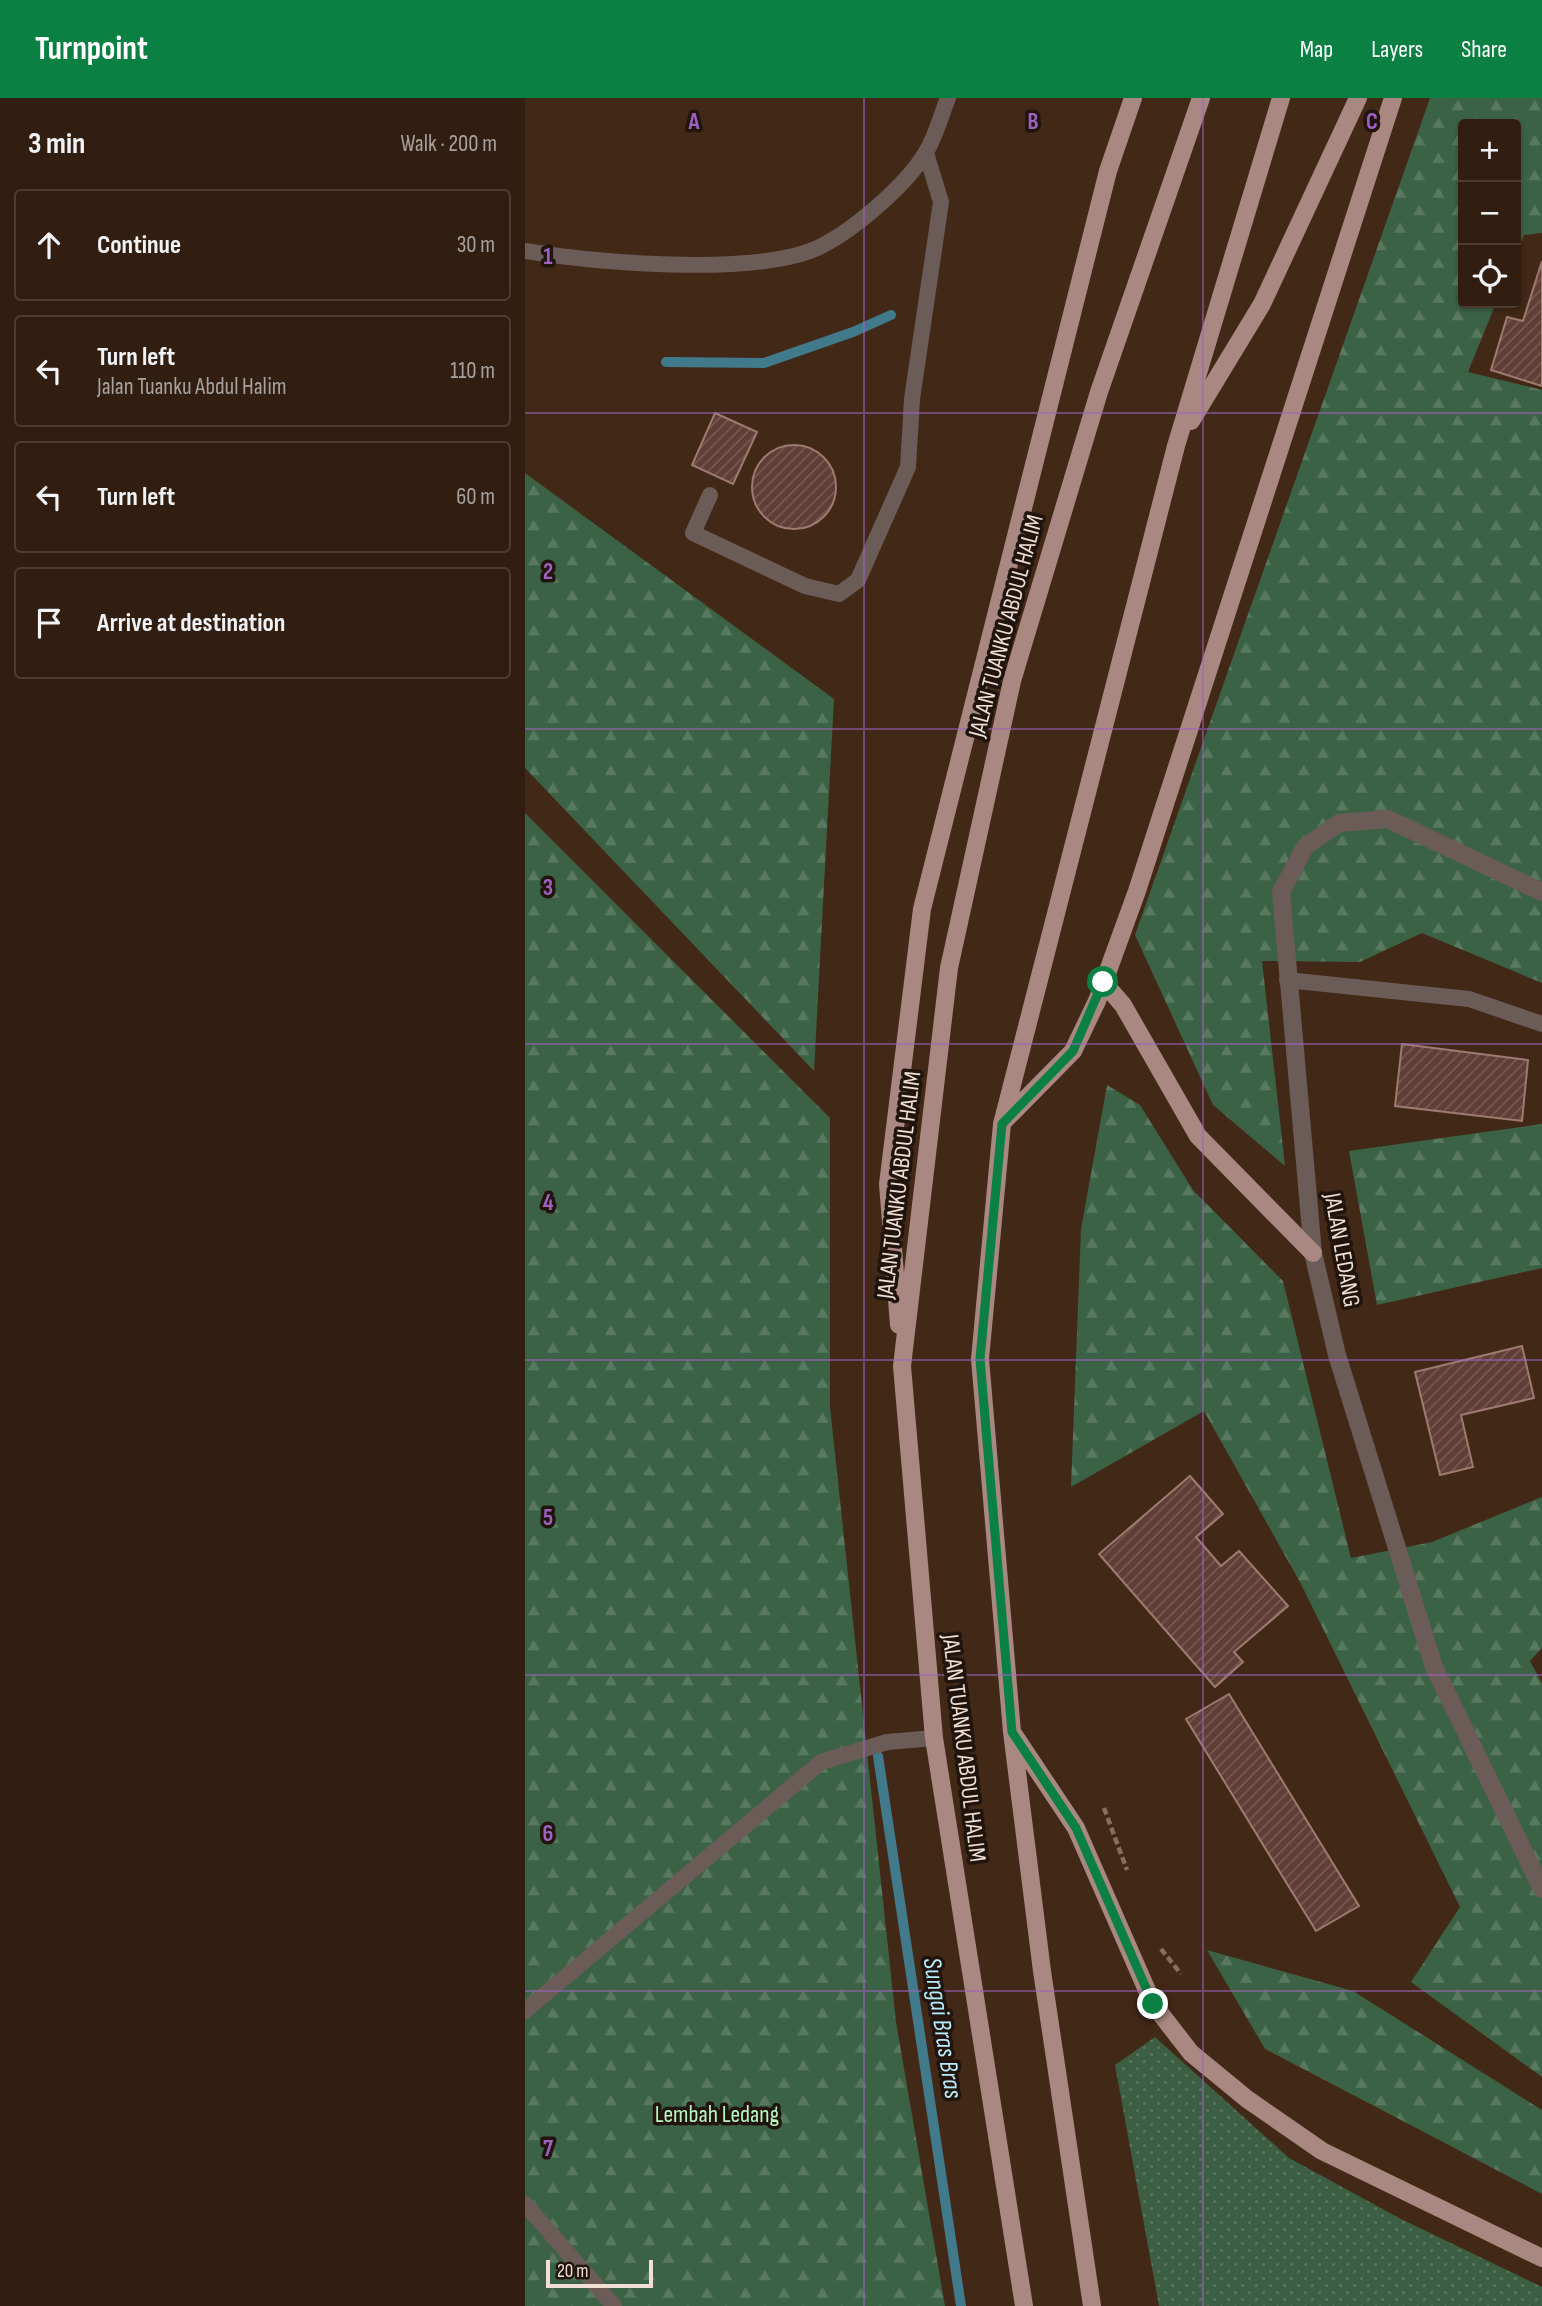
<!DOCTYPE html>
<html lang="en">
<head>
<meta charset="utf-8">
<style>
	:root { --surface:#321e10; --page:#3a2719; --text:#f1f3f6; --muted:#a8a29f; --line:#4d3c30; --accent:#0b8043 }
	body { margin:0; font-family:"Sofia Sans Condensed",sans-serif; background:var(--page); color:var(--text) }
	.controls { position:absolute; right:21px; top:21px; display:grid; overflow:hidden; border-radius:7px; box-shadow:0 2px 5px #0004 }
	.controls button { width:63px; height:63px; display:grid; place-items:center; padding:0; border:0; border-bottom:2px solid var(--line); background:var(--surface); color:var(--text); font:35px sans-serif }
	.scale { position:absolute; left:21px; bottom:18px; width:107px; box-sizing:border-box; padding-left:7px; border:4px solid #f0dfd4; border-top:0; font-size:19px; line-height:24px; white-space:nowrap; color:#f0dfd4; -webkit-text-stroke:5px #20140c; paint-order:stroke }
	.stop { position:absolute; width:21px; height:21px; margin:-16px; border:5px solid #0b8043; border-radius:50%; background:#fff }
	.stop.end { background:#0b8043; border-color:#fff; box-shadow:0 2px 7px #0008 }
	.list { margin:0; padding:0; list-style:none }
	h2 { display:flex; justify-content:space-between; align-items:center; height:91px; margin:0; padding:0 28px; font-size:30px }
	h2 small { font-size:23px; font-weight:400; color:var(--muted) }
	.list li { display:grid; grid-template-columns:46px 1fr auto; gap:21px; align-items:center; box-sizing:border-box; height:112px; margin:0 14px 14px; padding:0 14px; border:2px solid var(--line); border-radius:7px }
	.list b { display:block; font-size:26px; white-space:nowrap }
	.list p { margin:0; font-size:23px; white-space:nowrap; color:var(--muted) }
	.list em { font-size:23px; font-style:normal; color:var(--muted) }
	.icon { flex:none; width:38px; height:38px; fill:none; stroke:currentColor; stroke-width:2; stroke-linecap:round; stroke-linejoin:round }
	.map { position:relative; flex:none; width:1017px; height:2208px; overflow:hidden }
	header { display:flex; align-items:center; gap:42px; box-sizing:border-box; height:98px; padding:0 35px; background:var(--accent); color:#fff }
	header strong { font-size:33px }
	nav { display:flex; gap:38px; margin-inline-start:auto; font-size:24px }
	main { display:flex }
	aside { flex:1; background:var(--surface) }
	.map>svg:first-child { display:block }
	.grass { fill:url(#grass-dots) }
	.forest { fill:url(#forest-firs) }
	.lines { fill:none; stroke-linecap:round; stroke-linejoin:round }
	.stream { stroke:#417a8b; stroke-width:10 }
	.building { fill:url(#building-hatch); stroke:#9f7a71; stroke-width:2 }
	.path { stroke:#866f60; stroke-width:4.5; stroke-dasharray:7 3.5; stroke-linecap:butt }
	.service { stroke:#6c5c58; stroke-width:16 }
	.minor { stroke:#6c5c58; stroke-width:18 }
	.primary { stroke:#a88880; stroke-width:18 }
	.route { stroke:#0b8043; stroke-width:9 }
	.grid { fill:none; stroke:#9e62c5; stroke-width:2; stroke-opacity:0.55 }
	.labels { text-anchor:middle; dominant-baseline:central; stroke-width:7; stroke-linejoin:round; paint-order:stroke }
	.street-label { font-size:24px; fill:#f0dfd4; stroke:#20140c }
	.park-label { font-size:24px; fill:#b7f7c3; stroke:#20140c }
	.water-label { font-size:26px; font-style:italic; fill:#b7eafb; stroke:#20140c }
	.grid-label { font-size:23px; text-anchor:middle; font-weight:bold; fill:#9e62c5; stroke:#20140c; stroke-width:7; stroke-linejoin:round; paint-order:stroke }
</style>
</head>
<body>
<header>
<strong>Turnpoint</strong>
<nav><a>Map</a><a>Layers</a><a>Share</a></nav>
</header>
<main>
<aside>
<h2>3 min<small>Walk · 200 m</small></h2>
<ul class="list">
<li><svg class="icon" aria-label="ahead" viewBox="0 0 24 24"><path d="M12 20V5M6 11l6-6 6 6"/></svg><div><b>Continue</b></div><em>30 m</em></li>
<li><svg class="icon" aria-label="left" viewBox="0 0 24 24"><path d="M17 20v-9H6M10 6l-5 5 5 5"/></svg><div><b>Turn left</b><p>Jalan Tuanku Abdul Halim</p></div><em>110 m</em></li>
<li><svg class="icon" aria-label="left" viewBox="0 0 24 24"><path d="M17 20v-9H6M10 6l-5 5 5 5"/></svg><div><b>Turn left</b></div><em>60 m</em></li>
<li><svg class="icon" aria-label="arrive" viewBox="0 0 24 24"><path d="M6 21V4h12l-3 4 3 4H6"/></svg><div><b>Arrive at destination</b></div></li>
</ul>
</aside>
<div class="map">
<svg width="1017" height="2208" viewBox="0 0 1017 2208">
	<defs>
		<pattern id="grass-dots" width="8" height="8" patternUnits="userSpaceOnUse" patternTransform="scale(1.75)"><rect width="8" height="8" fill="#3c5e43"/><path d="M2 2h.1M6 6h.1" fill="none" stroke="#58755d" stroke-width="1.8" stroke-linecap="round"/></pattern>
		<pattern id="forest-firs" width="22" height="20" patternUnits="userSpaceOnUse" patternTransform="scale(1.75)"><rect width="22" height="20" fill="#3c6245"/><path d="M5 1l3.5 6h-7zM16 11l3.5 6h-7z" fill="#58785f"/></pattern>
		<pattern id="building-hatch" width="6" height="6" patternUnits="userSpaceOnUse" patternTransform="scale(1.75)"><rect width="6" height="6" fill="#5f3e36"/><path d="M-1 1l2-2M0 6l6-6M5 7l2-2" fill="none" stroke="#765952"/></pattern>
	</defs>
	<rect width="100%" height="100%" fill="#422816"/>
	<path class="grass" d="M 630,1939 L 764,2060 L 876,2121 L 1017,2189 L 1017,2208 L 634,2208 L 590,1967 Z"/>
	<path class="forest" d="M 905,0 L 1017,0 L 1017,135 L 999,137 L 991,157 L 991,26 L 938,26 L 938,205 L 971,205 L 943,274 L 1017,292 L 1017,885 L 897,835 L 835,864 L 737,863 L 760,1068 L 688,1007 L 610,837 Z
		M 0,375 L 309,601 L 289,973 L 0,670 Z
		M 0,715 L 305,1020 L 305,1309 L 371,1924 L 420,2208 L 0,2208 Z
		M 582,987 L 615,1007 L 668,1092 L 758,1183 L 826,1460 L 907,1444 L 1017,1399 L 1017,1550 L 1005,1563 L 1017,1585 L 1017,1979 L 886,1884 L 935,1809 L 776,1486 L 679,1313 L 546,1389 L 556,1131 Z
		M 1017,1026 L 1017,1170 L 852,1207 L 824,1053 Z
		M 682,1852 L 828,1893 L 1017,2012 L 1017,2096 L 740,1951 Z"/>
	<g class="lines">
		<path class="stream" d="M 141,264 L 239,265 L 328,234 L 366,217
			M 353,1658 L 436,2208"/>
	</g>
	<path class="building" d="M 1017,163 L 1017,288 L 966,272 L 982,219 L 998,223 Z
		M 190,315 L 232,334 L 208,386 L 167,367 Z
		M227 389a42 42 0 1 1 84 0a42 42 0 1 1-84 0Z
		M 877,946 L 1003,962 L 997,1023 L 870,1008 Z
		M 997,1248 L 1009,1300 L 936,1317 L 948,1369 L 915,1377 L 890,1274 Z
		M 665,1378 L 698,1416 L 671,1439 L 696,1468 L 714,1453 L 763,1508 L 709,1554 L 718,1564 L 690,1589 L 574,1456 Z
		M 704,1596 L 834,1808 L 791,1833 L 661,1621 Z"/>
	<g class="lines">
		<path class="path" d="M 579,1710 L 602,1772
			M 636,1851 L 656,1876"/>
		<path class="service" d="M 0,153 C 71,165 219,177 285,153 C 322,139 381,88 401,54 C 411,38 416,17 423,0
			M 185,397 L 168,435 L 280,488 L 314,496 L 333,482 L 383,369 L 387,301 L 416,104 L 401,55
			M 762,882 L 944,901 L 1017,926
			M 0,1913 L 296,1664 L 362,1644 L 409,1640
			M 0,2106 L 89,2208"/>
		<path class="minor" d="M 1017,794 L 863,721 L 814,725 L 780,749 L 756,794 L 788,1155 L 812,1257 L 909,1569 L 1017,1791"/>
		<path class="primary" d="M 666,323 L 737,206 L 833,0
			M 578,884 L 598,907 L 673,1038 L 788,1155
			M 479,1023 L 548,953 L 572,903 L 612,793 L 868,0
			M 374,1227 L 363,1086 L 397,811 L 583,73 L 608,0
			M 489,1637 L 551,1730 L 628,1906 L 666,1955 L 722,2001 L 797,2053 L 1017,2160
			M 499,2208 L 409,1640 L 377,1268 L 424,870 L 487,583 L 574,294 L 676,0
			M 567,2208 L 517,1873 L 487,1634 L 455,1261 L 477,1026 L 651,348 L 756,0"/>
	</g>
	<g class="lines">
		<path class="route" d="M 578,884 L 548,953 L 477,1026 L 455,1261 L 487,1634 L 551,1730 L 628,1906"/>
	</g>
	<path class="grid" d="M 339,0 L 339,2208M 678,0 L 678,2208M 0,315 L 1017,315M 0,631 L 1017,631M 0,946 L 1017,946M 0,1262 L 1017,1262M 0,1577 L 1017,1577M 0,1893 L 1017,1893"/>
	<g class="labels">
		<g class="street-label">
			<text transform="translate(481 528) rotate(-75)">JALAN TUANKU ABDUL HALIM</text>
			<text transform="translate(374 1087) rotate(-83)">JALAN TUANKU ABDUL HALIM</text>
			<text transform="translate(817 1152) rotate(80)">JALAN LEDANG</text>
			<text transform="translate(439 1650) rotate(83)">JALAN TUANKU ABDUL HALIM</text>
		</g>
		<g class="park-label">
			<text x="192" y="2016">Lembah Ledang</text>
		</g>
		<g class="water-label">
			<text transform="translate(417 1930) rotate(81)">Sungai Bras Bras</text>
		</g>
	</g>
	<g class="grid-label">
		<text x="169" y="31">A</text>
		<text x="508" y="31">B</text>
		<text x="847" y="31">C</text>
		<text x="23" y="166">1</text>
		<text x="23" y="481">2</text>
		<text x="23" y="797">3</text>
		<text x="23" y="1112">4</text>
		<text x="23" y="1427">5</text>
		<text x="23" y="1743">6</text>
		<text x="23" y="2058">7</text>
	</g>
</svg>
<div class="controls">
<button>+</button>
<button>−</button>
<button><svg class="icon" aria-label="locate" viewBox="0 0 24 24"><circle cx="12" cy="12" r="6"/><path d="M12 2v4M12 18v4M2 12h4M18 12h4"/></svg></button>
</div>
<div class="scale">20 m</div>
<div class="stop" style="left:578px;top:884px"></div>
<div class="stop end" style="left:628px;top:1906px"></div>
</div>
</main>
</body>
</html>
